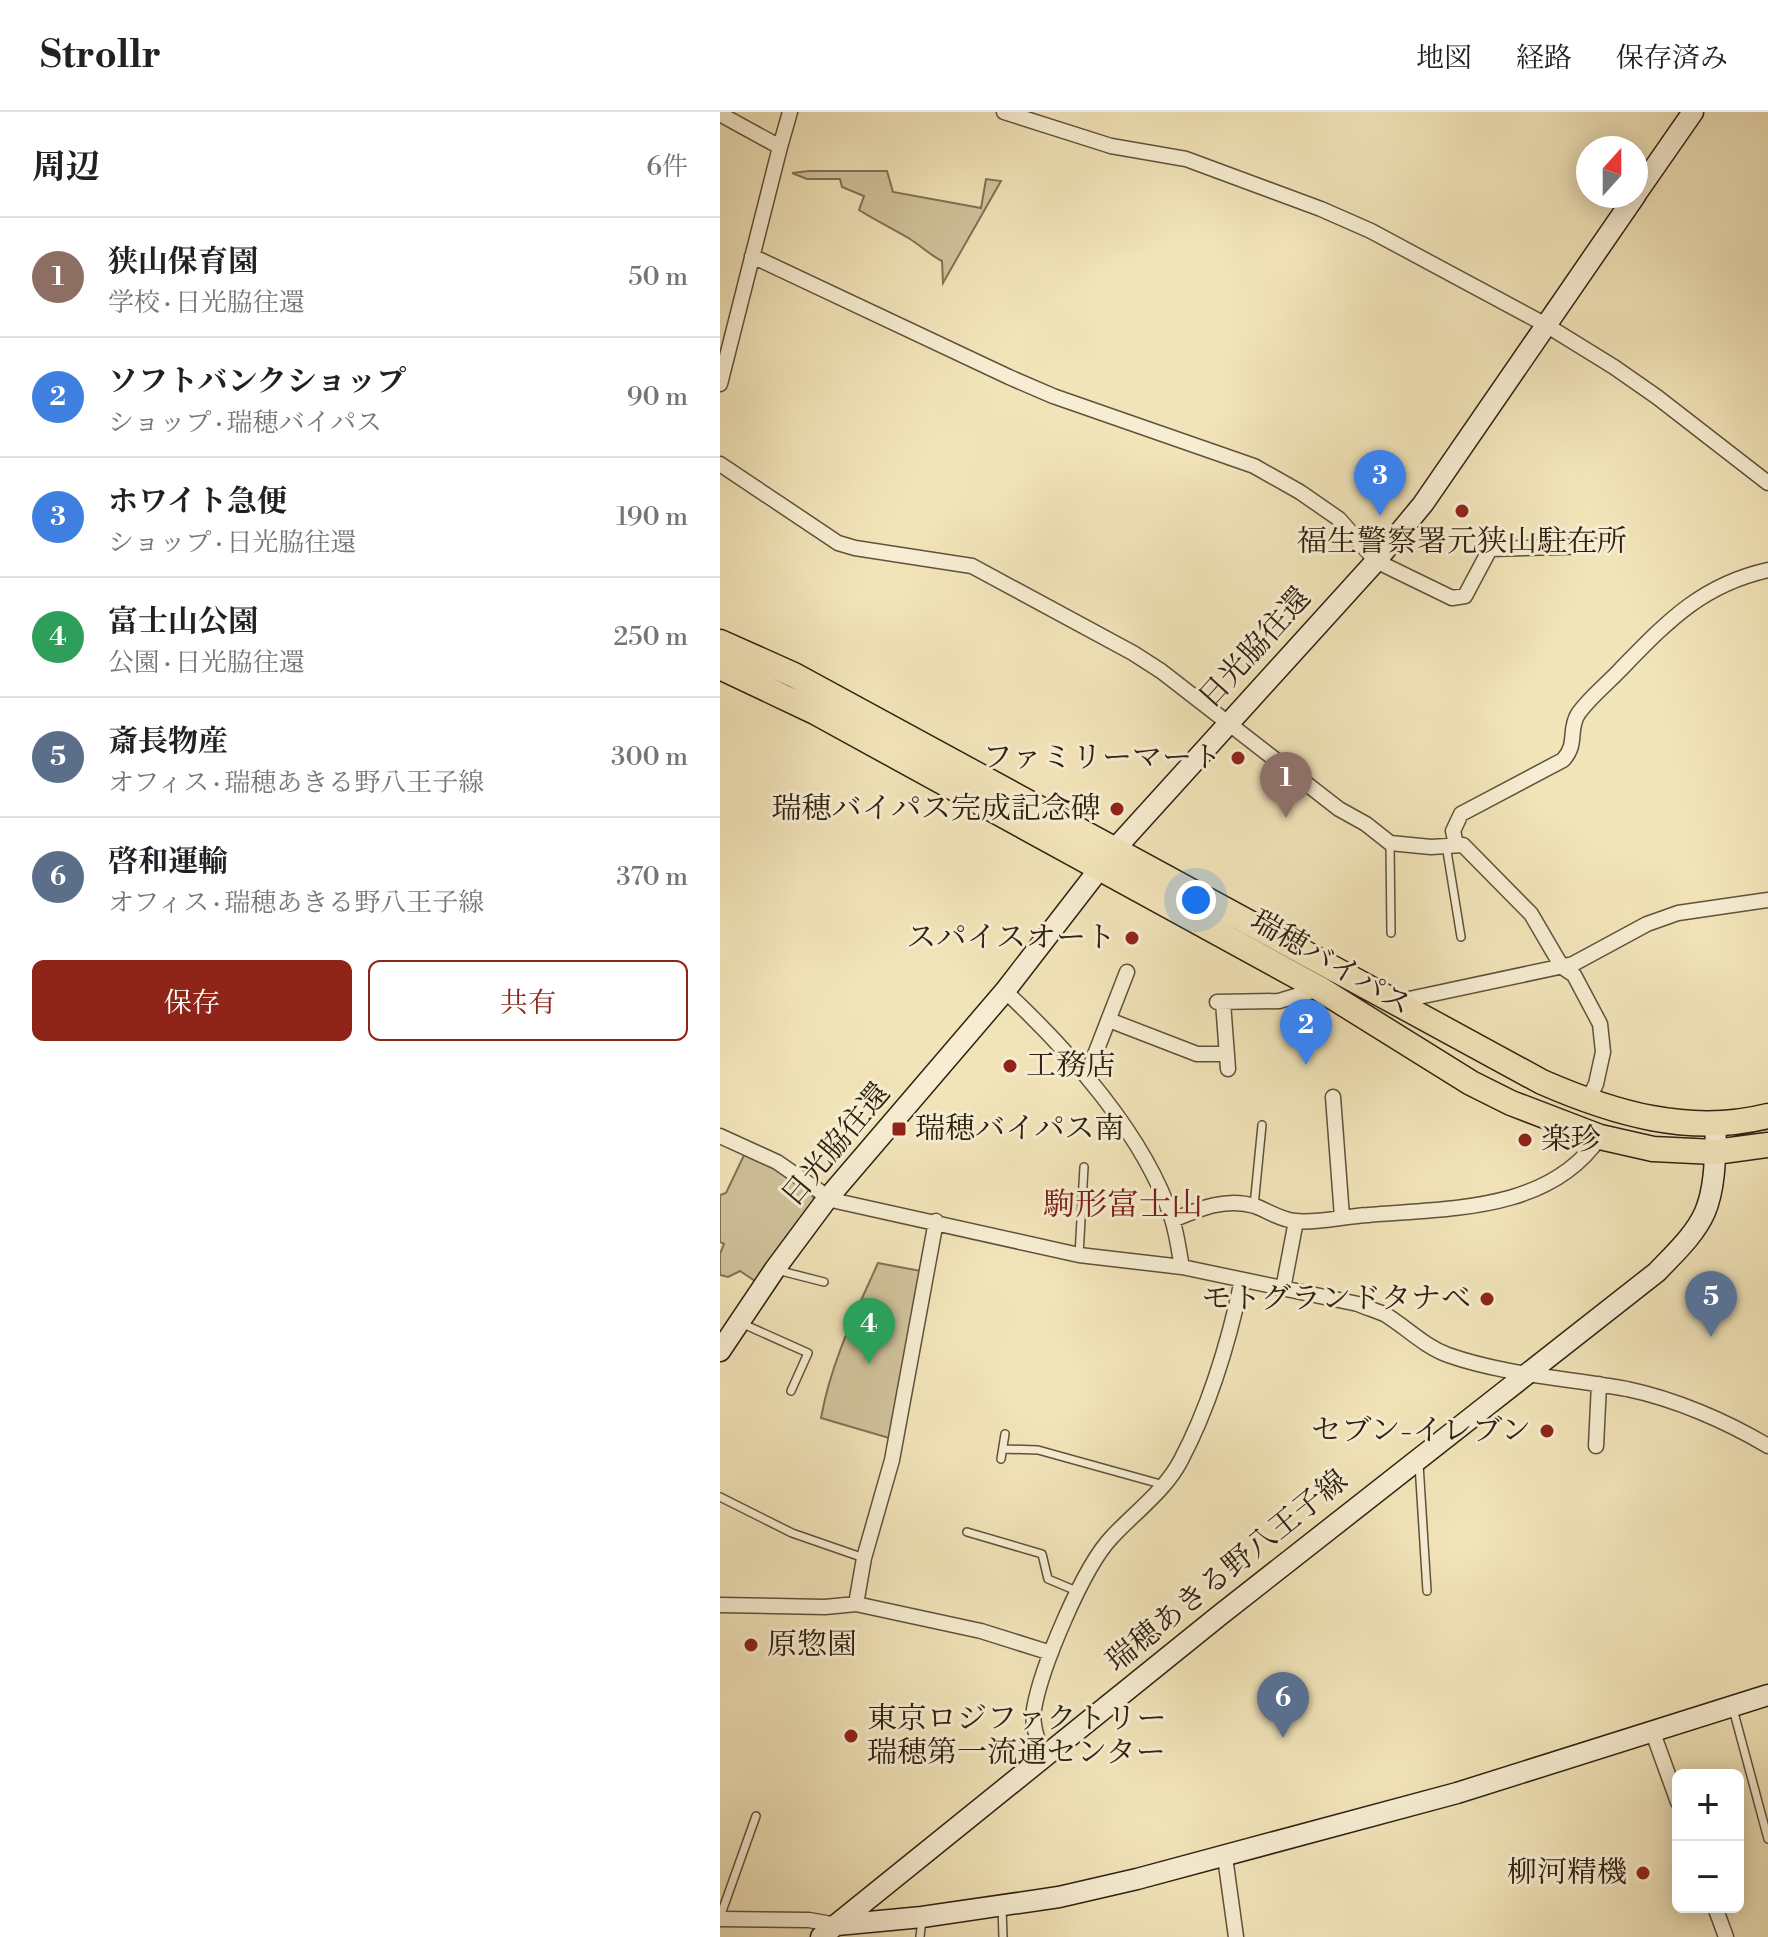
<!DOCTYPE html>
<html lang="ja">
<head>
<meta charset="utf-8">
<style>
	:root { --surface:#fff; --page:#f6f6f6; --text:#202124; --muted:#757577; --line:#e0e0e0; --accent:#8f2418 }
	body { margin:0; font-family:"Libre Bodoni","Noto Serif JP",serif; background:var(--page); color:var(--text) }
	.controls { position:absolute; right:24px; bottom:24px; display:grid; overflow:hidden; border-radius:12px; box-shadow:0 4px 20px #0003 }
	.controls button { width:72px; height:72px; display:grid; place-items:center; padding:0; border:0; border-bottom:2px solid var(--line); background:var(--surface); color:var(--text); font:40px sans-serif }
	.compass { position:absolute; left:856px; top:24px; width:72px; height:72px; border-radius:50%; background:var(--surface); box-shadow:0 4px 20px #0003; rotate:21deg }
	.you { position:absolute; left:476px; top:788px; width:28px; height:28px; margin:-20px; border:6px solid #fff; border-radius:50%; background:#1a73e8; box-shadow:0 0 0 12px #1a73e833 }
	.badge { display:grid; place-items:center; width:52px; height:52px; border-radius:50%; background:var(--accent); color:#fff; font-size:26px; font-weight:700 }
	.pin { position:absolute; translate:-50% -66px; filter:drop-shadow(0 2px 4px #0008) }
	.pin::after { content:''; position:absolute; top:42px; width:28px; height:24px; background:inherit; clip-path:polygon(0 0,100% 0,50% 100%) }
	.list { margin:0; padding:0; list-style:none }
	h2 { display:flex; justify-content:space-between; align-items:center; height:104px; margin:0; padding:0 32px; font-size:34px }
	h2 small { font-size:26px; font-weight:400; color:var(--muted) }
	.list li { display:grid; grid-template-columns:52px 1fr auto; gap:24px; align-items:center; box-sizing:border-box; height:120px; padding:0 32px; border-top:2px solid var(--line) }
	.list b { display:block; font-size:30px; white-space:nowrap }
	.list p { margin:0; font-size:26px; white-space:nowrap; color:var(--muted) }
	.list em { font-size:26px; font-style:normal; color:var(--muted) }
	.actions { display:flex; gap:16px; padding:24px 32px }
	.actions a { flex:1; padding:18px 0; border:2px solid var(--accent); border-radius:12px; text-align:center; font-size:28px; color:var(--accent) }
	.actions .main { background:var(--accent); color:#fff }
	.map { position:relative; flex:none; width:1048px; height:1825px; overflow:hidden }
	header { display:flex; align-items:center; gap:48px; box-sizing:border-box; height:112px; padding:0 40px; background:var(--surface); border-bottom:2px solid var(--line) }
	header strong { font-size:38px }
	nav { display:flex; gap:44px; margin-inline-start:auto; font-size:28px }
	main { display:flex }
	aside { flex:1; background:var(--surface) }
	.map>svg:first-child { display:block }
	.green { fill:#d1c39c; stroke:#807256; stroke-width:2 }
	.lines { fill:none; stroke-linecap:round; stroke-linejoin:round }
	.lane-casing { stroke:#5f523a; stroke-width:10 }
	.street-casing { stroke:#5f523a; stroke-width:17 }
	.secondary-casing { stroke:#2e2110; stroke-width:23 }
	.highway-casing { stroke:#2e2110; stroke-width:27 }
	.lane { stroke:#f7edd2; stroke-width:7 }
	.street { stroke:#f7edd2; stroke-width:14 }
	.secondary { stroke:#f7edd2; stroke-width:20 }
	.highway { stroke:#f2e4b9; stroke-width:24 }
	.poi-dot { fill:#8f2418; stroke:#f7edd2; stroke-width:3 }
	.labels { text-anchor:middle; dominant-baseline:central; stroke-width:6; stroke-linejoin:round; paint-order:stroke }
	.poi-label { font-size:30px; fill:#2e2110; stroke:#f7edd2; text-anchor:end }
	.street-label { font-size:30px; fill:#2e2110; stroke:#f7edd2 }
	.neighbourhood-label { font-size:32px; fill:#7a1f14; stroke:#f7edd2 }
</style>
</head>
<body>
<header>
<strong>Strollr</strong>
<nav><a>地図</a><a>経路</a><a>保存済み</a></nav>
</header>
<main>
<aside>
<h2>周辺<small>6件</small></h2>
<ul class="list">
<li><span class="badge" style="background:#8d6e63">1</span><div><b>狭山保育園</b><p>学校 · 日光脇往還</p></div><em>50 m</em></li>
<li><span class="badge" style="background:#3f7fe0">2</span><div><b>ソフトバンクショップ</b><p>ショップ · 瑞穂バイパス</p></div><em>90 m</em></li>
<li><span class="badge" style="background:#3f7fe0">3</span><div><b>ホワイト急便</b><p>ショップ · 日光脇往還</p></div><em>190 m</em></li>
<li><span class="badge" style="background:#2e9e5b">4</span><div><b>富士山公園</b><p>公園 · 日光脇往還</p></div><em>250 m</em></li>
<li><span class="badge" style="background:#5c6f8a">5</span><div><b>斎長物産</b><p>オフィス · 瑞穂あきる野八王子線</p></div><em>300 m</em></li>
<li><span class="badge" style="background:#5c6f8a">6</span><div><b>啓和運輸</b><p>オフィス · 瑞穂あきる野八王子線</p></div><em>370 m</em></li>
</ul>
<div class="actions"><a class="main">保存</a><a>共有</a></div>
</aside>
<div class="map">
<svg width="1048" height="1825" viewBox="0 0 1048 1825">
	<rect width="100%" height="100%" fill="#f2e4b9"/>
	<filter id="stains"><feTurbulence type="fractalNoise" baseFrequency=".0025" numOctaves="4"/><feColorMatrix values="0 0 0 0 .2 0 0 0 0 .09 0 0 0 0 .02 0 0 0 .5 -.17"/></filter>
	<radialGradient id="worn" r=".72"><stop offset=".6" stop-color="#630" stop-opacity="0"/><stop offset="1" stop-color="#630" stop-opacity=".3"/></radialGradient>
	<path class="green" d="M 89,59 L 167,59 L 173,80 L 261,96 L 266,67 L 281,69 L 223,171 L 222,149 C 210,143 201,134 190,127 C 173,117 155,108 139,98 L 144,84 L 122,75 L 120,67 L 87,67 L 72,61 Z
		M 25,1041 L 56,1055 L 92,1079 L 94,1088 L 35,1169 L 20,1159 L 8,1165 L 0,1163 L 0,1142 L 4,1132 L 0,1130 L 0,1083 L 6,1081 Z
		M 158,1151 L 201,1159 L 169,1326 L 101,1306 C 111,1250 135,1202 158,1151 Z"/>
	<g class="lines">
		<defs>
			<path id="lane" d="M 670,731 L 671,821
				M 726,733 L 741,825
				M 534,1094 L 542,1013
				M 359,1143 L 364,1055
				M 57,1158 L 104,1170
				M 21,1211 L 88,1241 L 71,1279
				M 283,1337 L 318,1338 L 444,1373
				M 281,1347 L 285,1322
				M 699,1352 L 707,1479
				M 0,1385 L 72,1421 L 144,1446
				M 247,1420 L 322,1442 L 328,1467 L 359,1480
				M 1013,1597 L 1048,1727
				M 282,1795 L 283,1825
				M 0,1805 L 36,1704
				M 200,1825 L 202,1807"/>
			<path id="street" d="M 284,0 L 391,34 L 466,47 L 601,97 L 651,119 L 826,213 L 894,255 L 937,285 L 1048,371
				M 0,2 L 60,35 L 0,272
				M 60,35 L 70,0
				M 32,144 L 289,265 L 333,284 L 534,354 L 580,380 L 619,407 L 656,449 L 732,486 L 745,484 L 770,437 L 876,434
				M 0,352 L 118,431 L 135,436 L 252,454 L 413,541 L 441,559 L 619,697 L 646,712 L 670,731 L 711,735 L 743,733 L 811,802 L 842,855 L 854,863 L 880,912 L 883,940 L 876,972 L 867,990
				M 736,732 L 733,719 L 741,702 L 843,648 C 858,632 848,618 858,602 C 869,586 887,572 901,557 C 947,510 981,473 1048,458
				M 285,879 C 348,938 425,1023 452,1107 C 457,1122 459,1140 462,1155
				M 497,890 L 559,889 L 599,877
				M 503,890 L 508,957
				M 675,890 L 853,852 L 927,812 L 958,801 L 1048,788
				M 389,908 L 477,942 L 507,942
				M 367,963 L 407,860
				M 613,985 L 622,1105
				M 0,1024 L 57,1050 L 102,1081 L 107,1087 L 359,1143 L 462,1155 L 638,1192 C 647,1196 658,1199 666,1203 C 687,1216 704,1234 728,1243 C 785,1263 847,1266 907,1277 C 955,1287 1006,1309 1048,1334
				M 453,1108 C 479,1097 506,1085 535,1094 C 548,1099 561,1108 575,1109 C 595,1112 626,1104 648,1103 C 729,1096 829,1100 880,1025
				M 563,1177 L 576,1109
				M 876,1334 L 879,1272
				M 136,1492 L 144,1446 L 172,1348 L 216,1109
				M 0,1493 L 105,1495 L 136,1492 L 261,1519 L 331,1541
				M 933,1621 L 958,1690
				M 323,1645 C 319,1630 311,1613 314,1597 C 321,1556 363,1455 392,1425 C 415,1400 445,1379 461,1348 C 490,1293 509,1229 522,1168
				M 505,1745 L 516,1825
				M 995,1795 L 1006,1825
				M 0,1807 L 89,1808 L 117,1813"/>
			<path id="secondary" d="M 916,82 L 973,0
				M 0,1239 L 55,1157 L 107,1087 L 285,879 L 394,738 L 656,449 L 703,392 L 915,84
				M 117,1813 L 202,1805 L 339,1785 L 417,1767 L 737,1681 L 1048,1583
				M 101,1825 L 500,1503 L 937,1160 C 954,1142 975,1123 985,1100 C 996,1074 995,1040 996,1012"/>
			<path id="highway" d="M 0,530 L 74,563 L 822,970 C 893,1001 969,1024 1048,1004
				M 0,555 L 95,600 L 600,877 L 751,971 L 791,991 L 880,1025 L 933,1037 L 995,1040 L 1048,1033"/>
		</defs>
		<use href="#lane" class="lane-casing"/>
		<use href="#street" class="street-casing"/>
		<use href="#secondary" class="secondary-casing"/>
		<use href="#highway" class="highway-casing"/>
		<use href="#lane" class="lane"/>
		<use href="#street" class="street"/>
		<use href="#secondary" class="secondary"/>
		<use href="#highway" class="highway"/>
	</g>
	<g class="poi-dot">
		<circle cx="742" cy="399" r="8"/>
		<circle cx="518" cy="646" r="8"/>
		<circle cx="397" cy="697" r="8"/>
		<circle cx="412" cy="826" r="8"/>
		<circle cx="290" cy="954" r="8"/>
		<rect x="171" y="1009" width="16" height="16" rx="4"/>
		<circle cx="805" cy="1028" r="8"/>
		<circle cx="767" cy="1187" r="8"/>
		<circle cx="827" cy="1319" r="8"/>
		<circle cx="31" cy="1533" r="8"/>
		<circle cx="131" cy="1624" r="8"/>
		<circle cx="923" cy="1761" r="8"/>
	</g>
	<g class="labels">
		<g class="poi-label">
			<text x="742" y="430" text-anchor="middle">福生警察署元狭山駐在所</text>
			<text x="502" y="646">ファミリーマート</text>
			<text x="381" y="697">瑞穂バイパス完成記念碑</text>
			<text x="396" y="826">スパイスオート</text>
			<text x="306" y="954" text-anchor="start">工務店</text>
			<text x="195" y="1017" text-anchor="start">瑞穂バイパス南</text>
			<text x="821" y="1028" text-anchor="start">楽珍</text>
			<text x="751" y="1187">モトグランドタナベ</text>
			<text x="811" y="1319">セブン-イレブン</text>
			<text x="47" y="1533" text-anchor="start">原惣園</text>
			<text x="147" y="1607" text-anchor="start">東京ロジファクトリー<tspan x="147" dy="34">瑞穂第一流通センター</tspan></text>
			<text x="907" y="1761">柳河精機</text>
		</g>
		<g class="street-label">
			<text transform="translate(535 536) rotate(-48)">日光脇往還</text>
			<text transform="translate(611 851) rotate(30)">瑞穂バイパス</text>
			<text transform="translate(116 1033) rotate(-50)">日光脇往還</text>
			<text transform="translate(507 1459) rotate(-39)">瑞穂あきる野八王子線</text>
		</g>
		<g class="neighbourhood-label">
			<text x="403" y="1093">駒形富士山</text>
		</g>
	</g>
	<rect width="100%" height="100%" filter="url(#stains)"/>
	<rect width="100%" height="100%" fill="url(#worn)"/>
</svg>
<div class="controls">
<button>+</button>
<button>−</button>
</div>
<svg class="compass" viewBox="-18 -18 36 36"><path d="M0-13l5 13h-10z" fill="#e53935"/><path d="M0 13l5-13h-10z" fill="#757577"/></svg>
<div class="you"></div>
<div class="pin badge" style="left:566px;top:706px;background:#8d6e63">1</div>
<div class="pin badge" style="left:586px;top:953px;background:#3f7fe0">2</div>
<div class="pin badge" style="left:660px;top:404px;background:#3f7fe0">3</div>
<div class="pin badge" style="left:149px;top:1252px;background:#2e9e5b">4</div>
<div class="pin badge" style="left:991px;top:1225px;background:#5c6f8a">5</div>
<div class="pin badge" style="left:563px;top:1626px;background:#5c6f8a">6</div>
</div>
</main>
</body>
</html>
